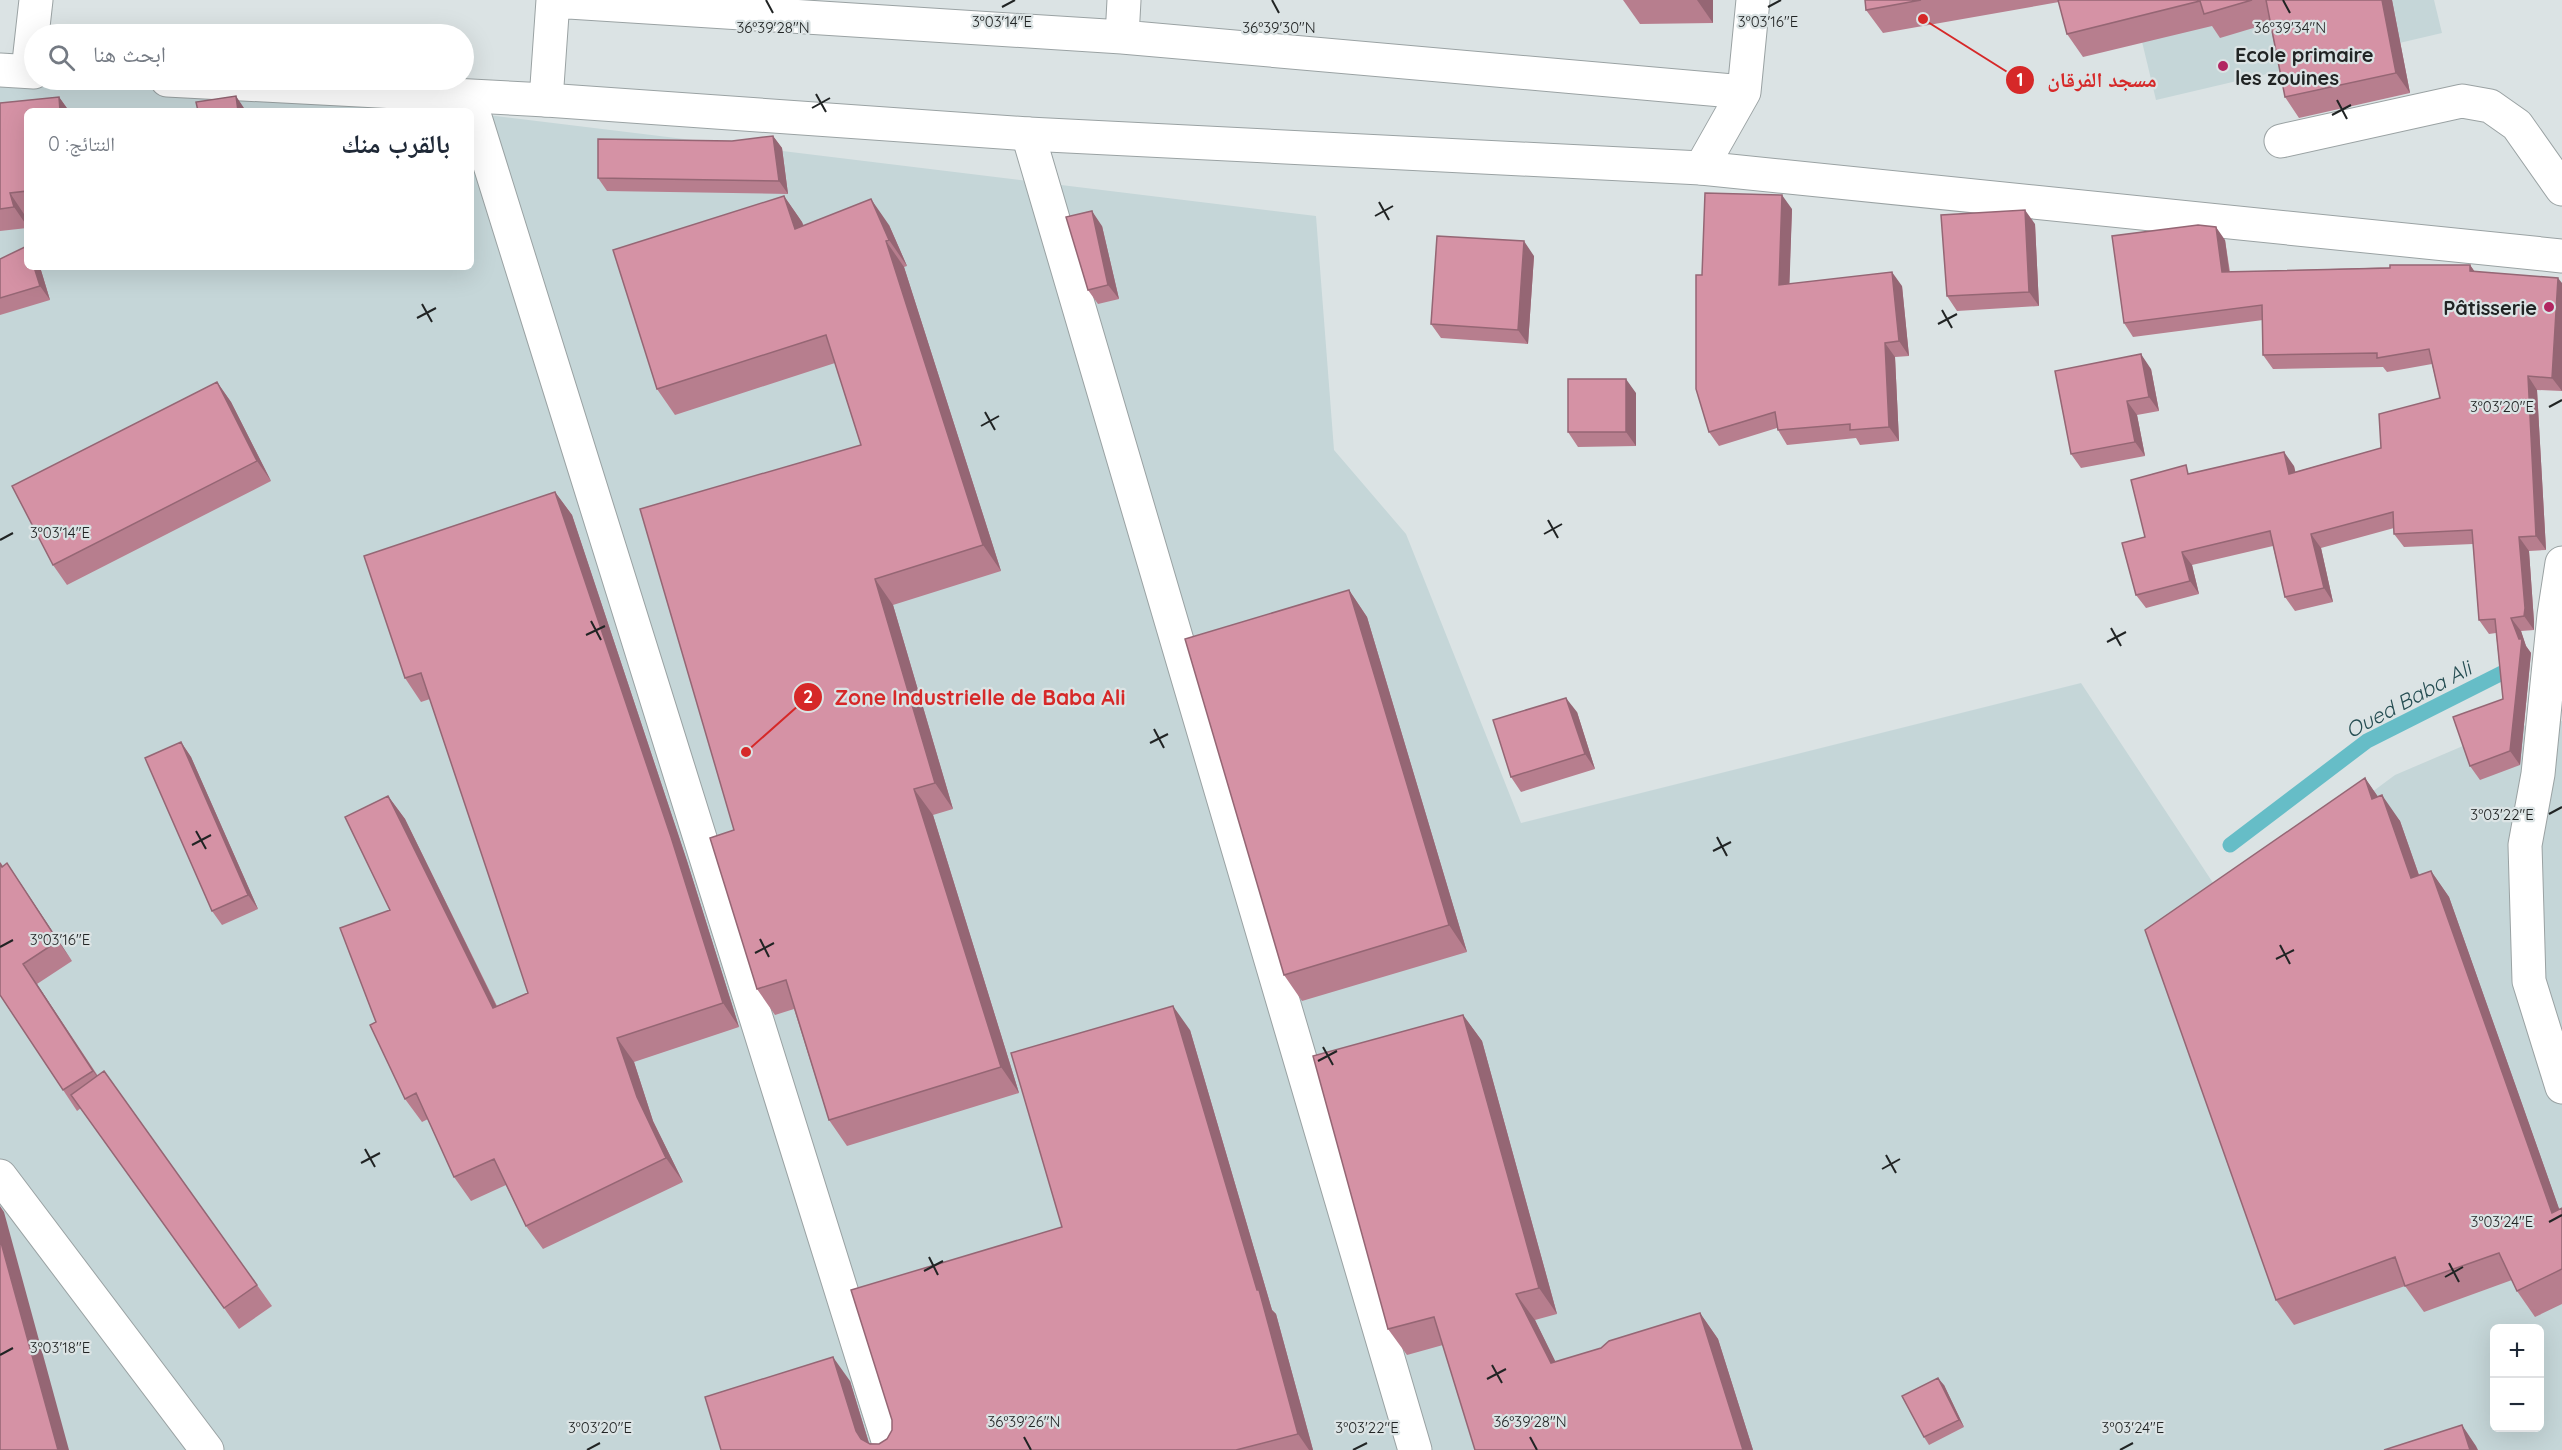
<!DOCTYPE html>
<html lang="ar">
<head>
<meta charset="utf-8">
<style>
	:root { --surface:#fff; --page:#f2f2f3; --text:#1f2937; --muted:#747a83; --line:#e0e1e3 }
	body { margin:0; font-family:Quicksand,"Noto Naskh Arabic",sans-serif; background:var(--page); color:var(--text); direction:rtl }
	.controls { position:absolute; right:18px; bottom:18px; display:grid; overflow:hidden; border-radius:9px; box-shadow:0 6px 24px #0002 }
	.controls button { width:54px; height:54px; display:grid; place-items:center; padding:0; border:0; border-bottom:2px solid var(--line); background:var(--surface); color:var(--text); font:30px sans-serif }
	.list { margin:0; padding:0; list-style:none }
	h2 { display:flex; justify-content:space-between; align-items:center; height:78px; margin:0; padding:0 24px; font-size:26px }
	h2 small { font-size:20px; font-weight:400; color:var(--muted) }
	.icon { flex:none; width:33px; height:33px; fill:none; stroke:currentColor; stroke-width:2; stroke-linecap:round; stroke-linejoin:round }
	.map { position:relative; flex:none; width:2562px; height:1450px; overflow:hidden; direction:ltr }
	.search { position:absolute; background:var(--surface); box-shadow:0 6px 24px #0002; left:24px; top:24px; width:450px; height:66px; display:flex; align-items:center; gap:15px; box-sizing:border-box; padding:0 21px; border-radius:33px; color:var(--muted); font-size:22px }
	.panel { position:absolute; background:var(--surface); box-shadow:0 6px 24px #0002; left:24px; top:108px; width:450px; height:162px; border-radius:9px; direction:rtl }
	.map>svg:first-child { display:block }
	.built { fill:#c5d6d8; fill-rule:evenodd }
	.lines { fill:none; stroke-linecap:round; stroke-linejoin:round }
	.stream { stroke:#66bdc7; stroke-width:15 }
	.minor-casing { stroke:#9aa2a3; stroke-width:35 }
	.major-casing { stroke:#9aa2a3; stroke-width:35 }
	.minor { stroke:#fff; stroke-width:33 }
	.major { stroke:#fff; stroke-width:33 }
	.wall { fill:#b77e8e }
	.shaded-wall { fill:#956674 }
	.building { fill:#d592a5; stroke:#956674; stroke-width:1.5 }
	.ticks { fill:none; stroke:#212424; stroke-width:2 }
	.poi-dot { fill:#b22661; stroke:#dbe3e4; stroke-width:2 }
	.labels { text-anchor:middle; dominant-baseline:central; stroke-width:4.5; stroke-linejoin:round; paint-order:stroke }
	.poi-label { font-size:20px; font-weight:bold; fill:#212424; stroke:#dbe3e4; text-anchor:start }
	.water-label { font-size:21px; font-style:italic; fill:#254d52; stroke:#dbe3e4 }
	.ticks-label { font-size:15px; text-anchor:middle; fill:#212424; stroke:#dbe3e4; stroke-width:4.5; stroke-linejoin:round; paint-order:stroke }
	.leader { fill:none; stroke:#d62828; stroke-width:2 }
	.callout-dot { fill:#d62828; stroke:#dbe3e4; stroke-width:2 }
	.mark-label { font-size:18px; text-anchor:middle; font-weight:bold; fill:#fff }
	.callout-label { font-size:21px; text-anchor:middle; font-weight:bold; fill:#d62828; stroke:#dbe3e4; stroke-width:4.5; stroke-linejoin:round; paint-order:stroke }
</style>
</head>
<body>
<div class="map">
<svg width="2562" height="1450" viewBox="0 0 2562 1450">
	<rect width="100%" height="100%" fill="#dbe3e4"/>
	<path class="built" d="M 2132,0 L 2434,0 L 2442,33 L 2156,100 Z
		M 0,55 L 34,80 L 199,80 L 455,111 L 27,111 L 27,267 L 471,267 L 471,113 L 1316,216 L 1334,450 L 1406,534 L 1521,823 L 2081,683 L 2225,901 L 2395,775 L 2505,728 L 2562,721 L 2562,1450 L 0,1450 ZM 2494,1328 L 2540,1328 L 2540,1428 L 2494,1428 Z"/>
	<g class="lines">
		<path class="stream" d="M 2230,845 L 2367,741 L 2504,672 L 2520,671"/>
		<defs>
			<path id="minor" d="M 553,1 L 1122,37 L 1744,92
				M 1122,37 L 1124,0
				M 28,71 L 36,0
				M 469,98 L 891,1450
				M 546,100 L 553,0
				M 1028,134 L 1415,1450
				M 2281,141 L 2462,101 L 2490,106 L 2517,125 L 2562,189
				M 1701,168 L 1744,92 L 1753,0
				M 2562,563 L 2554,615 L 2538,774 L 2525,845 L 2529,981 L 2562,1087
				M 0,1176 L 207,1450"/>
			<path id="major" d="M 0,70 L 34,72
				M 167,80 L 546,100 L 1028,134 L 1701,168 L 2562,256"/>
		</defs>
		<use href="#minor" class="minor-casing"/>
		<use href="#major" class="major-casing"/>
		<use href="#minor" class="minor"/>
		<use href="#major" class="major"/>
	</g>
	<path class="wall" d="M 1623,0 L 1713,0 L 1713,23 L 1640,24 Z
		M 1865,0 L 2392,0 L 2410,93 L 2299,118 L 2285,97 L 2270,23 L 2220,38 L 2212,26 L 2083,57 L 2067,34 L 2059,2 L 1883,33 L 1866,10 Z
		M 59,97 L 69,111 L 27,111 L 27,213 L 24,214 L 27,223 L 27,228 L 0,231 L 0,103 Z
		M 773,136 L 782,148 L 788,194 L 607,191 L 598,178 Z
		M 784,196 L 802,222 L 804,226 L 889,225 L 907,266 L 904,267 L 1001,571 L 893,605 L 953,809 L 933,815 L 1019,1093 L 847,1146 L 829,1120 L 794,1009 L 775,1015 L 757,989 L 734,830 L 861,445 L 835,363 L 675,415 L 657,389 Z
		M 1792,209 L 1789,284 L 1902,286 L 1909,356 L 1895,357 L 1899,441 L 1860,445 L 1856,438 L 1787,445 L 1778,430 L 1777,428 L 1719,446 L 1709,432 L 1702,275 Z
		M 2035,224 L 2039,306 L 1957,311 L 1947,296 Z
		M 1102,226 L 1119,299 L 1098,304 L 1088,290 Z
		M 2225,240 L 2230,272 L 2470,265 L 2475,272 L 2562,283 L 2562,391 L 2537,390 L 2546,550 L 2529,551 L 2534,622 L 2534,630 L 2521,631 L 2526,646 L 2531,653 L 2520,765 L 2480,780 L 2470,766 L 2503,699 L 2496,633 L 2489,634 L 2479,620 L 2473,544 L 2404,547 L 2394,534 L 2394,528 L 2321,548 L 2333,602 L 2295,611 L 2285,597 L 2273,546 L 2192,565 L 2199,594 L 2146,608 L 2136,595 L 2145,537 L 2192,474 L 2294,466 L 2295,472 L 2381,448 L 2440,398 L 2432,364 L 2387,372 L 2383,367 L 2273,369 L 2263,355 L 2263,320 L 2133,337 L 2124,323 Z
		M 1534,256 L 1528,344 L 1441,338 L 1431,324 Z
		M 0,259 L 27,267 L 40,267 L 50,300 L 0,315 Z
		M 2151,369 L 2159,411 L 2137,415 L 2145,456 L 2081,468 L 2071,454 Z
		M 217,382 L 231,402 L 271,481 L 67,585 L 53,565 Z
		M 1636,393 L 1636,446 L 1578,447 L 1568,432 Z
		M 555,492 L 572,515 L 687,861 L 739,1027 L 634,1062 L 653,1121 L 683,1182 L 543,1249 L 526,1226 L 506,1185 L 471,1201 L 454,1177 L 428,1119 L 422,1122 L 405,1099 L 376,1022 L 390,910 L 388,796 L 405,819 L 497,1006 L 528,993 L 430,699 L 421,702 L 405,678 Z
		M 1349,590 L 1367,617 L 1467,952 L 1302,1001 L 1284,975 Z
		M 1577,712 L 1595,769 L 1521,792 L 1511,777 Z
		M 181,742 L 191,757 L 258,909 L 222,925 L 212,911 Z
		M 2365,778 L 2378,797 L 2400,821 L 2419,875 L 2431,871 L 2449,897 L 2559,1209 L 2562,1208 L 2562,1304 L 2535,1317 L 2517,1291 L 2512,1280 L 2424,1312 L 2405,1286 L 2294,1325 L 2276,1300 Z
		M 0,862 L 3,866 L 21,884 L 72,961 L 37,984 L 98,1076 L 104,1071 L 272,1306 L 239,1329 L 81,1108 L 77,1111 L 0,995 Z
		M 1463,1015 L 1482,1041 L 1557,1314 L 1535,1320 L 1555,1362 L 1601,1348 L 1700,1313 L 1718,1339 L 1753,1450 L 1443,1345 L 1407,1355 L 1388,1329 Z
		M 1190,1030 L 1272,1310 L 1276,1314 L 1313,1450 L 721,1450 L 850,1381 L 869,1443 L 879,1444 L 887,1439 L 1062,1227 Z
		M 1944,1385 L 1964,1427 L 1929,1445 L 1924,1437 Z"/>
	<path class="shaded-wall" d="M 1697,0 L 1713,0 L 1713,23 Z
		M 2382,0 L 2392,0 L 2410,93 L 2396,73 Z
		M 236,96 L 246,111 L 238,111 Z
		M 59,97 L 69,111 L 60,111 Z
		M 773,136 L 782,148 L 788,194 L 779,181 Z
		M 10,193 L 24,214 L 27,226 L 14,207 Z
		M 1782,195 L 1792,209 L 1789,299 L 1779,285 Z
		M 784,196 L 802,222 L 813,255 L 795,229 Z
		M 871,199 L 889,225 L 907,266 L 889,240 Z
		M 2025,210 L 2035,224 L 2039,306 L 2029,292 Z
		M 1092,211 L 1102,226 L 1119,299 L 1108,285 Z
		M 2216,227 L 2225,240 L 2231,286 L 2222,272 Z
		M 886,241 L 904,267 L 1001,571 L 983,545 Z
		M 1524,241 L 1534,256 L 1528,344 L 1518,330 Z
		M 2470,265 L 2479,278 L 2470,271 Z
		M 34,267 L 40,267 L 50,300 L 40,286 Z
		M 1892,272 L 1902,286 L 1909,356 L 1899,341 Z
		M 2558,278 L 2562,283 L 2562,391 L 2552,378 Z
		M 1885,343 L 1895,357 L 1899,441 L 1889,427 Z
		M 2141,354 L 2151,369 L 2159,411 L 2149,397 Z
		M 2528,376 L 2537,390 L 2546,550 L 2536,536 Z
		M 1626,379 L 1636,393 L 1636,446 L 1626,432 Z
		M 217,382 L 231,402 L 271,481 L 257,461 Z
		M 2127,401 L 2137,415 L 2145,456 L 2135,442 Z
		M 2284,452 L 2294,466 L 2299,487 L 2289,474 Z
		M 555,492 L 572,515 L 687,861 L 739,1027 L 723,1003 Z
		M 2311,534 L 2321,548 L 2333,602 L 2324,588 Z
		M 2519,537 L 2529,551 L 2534,622 L 2534,630 L 2524,616 Z
		M 2182,552 L 2192,565 L 2199,594 L 2190,581 Z
		M 875,579 L 893,605 L 953,809 L 935,783 Z
		M 1349,590 L 1367,617 L 1467,952 L 1449,925 Z
		M 2511,618 L 2521,631 L 2526,646 L 2531,653 L 2520,765 L 2510,751 L 2519,639 Z
		M 1566,698 L 1577,712 L 1595,769 L 1585,754 Z
		M 181,742 L 191,757 L 258,909 L 248,895 Z
		M 2365,778 L 2383,804 L 2372,799 Z
		M 914,789 L 933,815 L 1019,1093 L 1001,1067 Z
		M 2382,795 L 2400,821 L 2429,904 L 2411,878 Z
		M 388,796 L 405,819 L 509,1032 L 493,1008 Z
		M 7,863 L 21,884 L 72,961 L 58,941 Z
		M 2431,871 L 2449,897 L 2562,1217 L 2552,1213 Z
		M 23,964 L 37,984 L 107,1091 L 93,1071 Z
		M 1173,1006 L 1190,1030 L 1272,1310 L 1276,1314 L 1313,1450 L 1309,1450 L 1298,1434 L 1257,1290 Z
		M 1463,1015 L 1482,1041 L 1557,1314 L 1539,1288 Z
		M 617,1038 L 634,1062 L 653,1121 L 683,1182 L 666,1158 L 637,1097 Z
		M 0,1206 L 4,1212 L 69,1450 L 58,1450 L 0,1239 Z
		M 1516,1294 L 1535,1320 L 1569,1389 L 1551,1363 Z
		M 1700,1313 L 1718,1339 L 1753,1450 L 1743,1450 Z
		M 833,1357 L 850,1381 L 871,1450 L 869,1450 L 856,1431 Z
		M 1938,1378 L 1944,1385 L 1964,1427 L 1959,1420 Z
		M 2462,1425 L 2476,1446 L 2478,1450 L 2470,1450 Z"/>
	<path class="building" d="M 1865,0 L 1921,0 L 1866,10 Z
		M 2058,0 L 2252,0 L 2204,14 L 2200,1 L 2067,34 Z
		M 2266,0 L 2382,0 L 2396,73 L 2285,97 Z
		M 236,96 L 238,111 L 198,111 L 196,102 Z
		M 59,97 L 60,111 L 27,111 L 27,191 L 10,193 L 14,207 L 0,209 L 0,103 Z
		M 773,136 L 779,181 L 598,178 L 598,139 L 732,141 Z
		M 1705,193 L 1782,195 L 1779,285 L 1892,272 L 1899,341 L 1885,343 L 1889,427 L 1850,430 L 1850,424 L 1778,430 L 1775,412 L 1709,432 L 1696,389 L 1696,275 L 1702,275 Z
		M 784,196 L 795,229 L 871,199 L 889,240 L 886,241 L 983,545 L 875,579 L 935,783 L 914,789 L 1001,1067 L 829,1120 L 786,980 L 757,989 L 710,838 L 734,830 L 640,509 L 861,445 L 826,335 L 657,389 L 613,250 Z
		M 2025,210 L 2029,292 L 1947,296 L 1941,215 Z
		M 1092,211 L 1108,285 L 1088,290 L 1066,217 Z
		M 2198,225 L 2216,227 L 2222,272 L 2390,268 L 2390,265 L 2470,265 L 2470,271 L 2558,278 L 2552,378 L 2528,376 L 2536,536 L 2519,537 L 2525,608 L 2524,616 L 2511,618 L 2519,639 L 2522,639 L 2510,751 L 2470,766 L 2453,717 L 2503,699 L 2495,619 L 2479,620 L 2472,530 L 2394,534 L 2393,512 L 2311,534 L 2324,588 L 2285,597 L 2270,531 L 2182,552 L 2190,581 L 2136,595 L 2122,543 L 2145,537 L 2131,480 L 2186,465 L 2188,474 L 2284,452 L 2289,474 L 2381,448 L 2379,414 L 2440,398 L 2429,349 L 2377,358 L 2377,353 L 2263,355 L 2262,305 L 2124,323 L 2112,236 Z
		M 1437,236 L 1524,241 L 1518,330 L 1431,324 Z
		M 27,246 L 27,267 L 34,267 L 40,286 L 0,298 L 0,259 Z
		M 2141,354 L 2149,397 L 2127,401 L 2135,442 L 2071,454 L 2055,371 Z
		M 1568,379 L 1626,379 L 1626,432 L 1568,432 Z
		M 217,382 L 257,461 L 53,565 L 12,486 Z
		M 555,492 L 671,837 L 723,1003 L 617,1038 L 637,1097 L 666,1158 L 526,1226 L 494,1159 L 454,1177 L 416,1093 L 405,1099 L 370,1025 L 376,1022 L 340,928 L 390,910 L 345,817 L 388,796 L 493,1008 L 528,993 L 421,673 L 405,678 L 364,556 Z
		M 1349,590 L 1449,925 L 1284,975 L 1185,639 Z
		M 1566,698 L 1585,754 L 1511,777 L 1493,720 Z
		M 181,742 L 248,895 L 212,911 L 145,758 Z
		M 2365,778 L 2372,799 L 2382,795 L 2411,878 L 2431,871 L 2552,1213 L 2562,1208 L 2562,1269 L 2517,1291 L 2499,1253 L 2405,1286 L 2395,1257 L 2276,1300 L 2145,930 Z
		M 0,863 L 2,867 L 7,863 L 58,941 L 23,964 L 93,1071 L 63,1090 L 0,995 Z
		M 1173,1006 L 1257,1290 L 1259,1290 L 1298,1434 L 1236,1450 L 721,1450 L 705,1397 L 833,1357 L 856,1431 L 861,1439 L 870,1444 L 879,1444 L 887,1439 L 892,1430 L 892,1420 L 851,1290 L 1062,1227 L 1011,1053 Z
		M 1463,1015 L 1539,1288 L 1516,1294 L 1551,1363 L 1601,1348 L 1609,1341 L 1700,1313 L 1743,1450 L 1475,1450 L 1434,1317 L 1388,1329 L 1313,1056 Z
		M 104,1071 L 257,1285 L 224,1308 L 71,1095 Z
		M 0,1239 L 58,1450 L 0,1450 Z
		M 1938,1378 L 1959,1420 L 1924,1437 L 1902,1396 Z
		M 2462,1425 L 2470,1450 L 2384,1450 Z"/>
	<path class="ticks" d="M 766,0 L 773,13M 1272,0 L 1279,13M 2283,0 L 2290,13M 1002,7 L 1015,0M 1768,7 L 1781,0M 816,94 L 826,112M 2337,100 L 2347,119M 812,108 L 830,98M 2332,115 L 2351,105M 1379,202 L 1389,220M 1375,216 L 1393,206M 422,304 L 432,322M 1942,310 L 1952,328M 417,318 L 436,308M 1938,324 L 1957,314M 2549,407 L 2562,400M 985,412 L 995,430M 981,426 L 999,416M 1548,520 L 1558,538M 1544,534 L 1562,524M 0,540 L 13,533M 591,621 L 601,640M 2111,628 L 2121,646M 586,635 L 605,626M 2107,642 L 2126,632M 1154,729 L 1164,748M 1150,743 L 1168,734M 2549,814 L 2562,807M 196,831 L 206,849M 1717,837 L 1727,856M 192,845 L 211,835M 1713,851 L 1731,842M 760,939 L 769,957M 2280,945 L 2290,964M 0,947 L 13,940M 755,953 L 774,943M 2276,959 L 2294,950M 1323,1047 L 1333,1065M 1318,1061 L 1337,1051M 365,1149 L 375,1167M 1886,1155 L 1896,1173M 361,1163 L 380,1153M 1882,1169 L 1900,1159M 2549,1222 L 2562,1215M 929,1257 L 938,1275M 2449,1263 L 2459,1282M 924,1271 L 943,1261M 2445,1277 L 2463,1267M 0,1355 L 13,1348M 1492,1365 L 1502,1383M 1487,1379 L 1506,1369M 1024,1437 L 1031,1450M 1530,1437 L 1537,1450M 587,1450 L 600,1443M 1353,1450 L 1367,1443M 2120,1450 L 2133,1443"/>
	<g class="poi-dot">
		<circle cx="2223" cy="66" r="6"/>
		<circle cx="2549" cy="307" r="6"/>
	</g>
	<g class="labels">
		<g class="poi-label">
			<text x="2235" y="54">Ecole primaire<tspan x="2235" dy="23">les zouines</tspan></text>
			<text x="2537" y="307" text-anchor="end">Pâtisserie</text>
		</g>
		<g class="water-label">
			<text transform="translate(2408 699) rotate(-28)">Oued Baba Ali</text>
		</g>
	</g>
	<g class="ticks-label">
		<text x="1002" y="27">3°03'14"E</text>
		<text x="1768" y="27">3°03'16"E</text>
		<text x="773" y="33">36°39'28"N</text>
		<text x="1279" y="33">36°39'30"N</text>
		<text x="2290" y="33">36°39'34"N</text>
		<text x="2502" y="412">3°03'20"E</text>
		<text x="60" y="538">3°03'14"E</text>
		<text x="2502" y="820">3°03'22"E</text>
		<text x="60" y="945">3°03'16"E</text>
		<text x="2502" y="1227">3°03'24"E</text>
		<text x="60" y="1353">3°03'18"E</text>
		<text x="1024" y="1427">36°39'26"N</text>
		<text x="1530" y="1427">36°39'28"N</text>
		<text x="600" y="1433">3°03'20"E</text>
		<text x="1367" y="1433">3°03'22"E</text>
		<text x="2133" y="1433">3°03'24"E</text>
	</g>
	<path class="leader" d="M1923 19L2020 80M746 752L808 697"/>
	<g class="callout-dot">
		<circle cx="1923" cy="19" r="6"/>
		<circle cx="746" cy="752" r="6"/>
		<circle cx="2020" cy="80" r="15"/>
		<circle cx="808" cy="697" r="15"/>
	</g>
	<g class="mark-label">
		<text x="2020" y="86">1</text>
		<text x="808" y="703">2</text>
	</g>
	<g class="callout-label">
		<text x="2102" y="87">مسجد الفرقان</text>
		<text x="980" y="705">Zone Industrielle de Baba Ali</text>
	</g>
</svg>
<div class="controls">
<button>+</button>
<button>−</button>
</div>
<div class="search"><svg class="icon" aria-label="search" viewBox="0 0 24 24"><circle cx="10" cy="10" r="6"/><path d="M15 15l6 6"/></svg>ابحث هنا</div>
<section class="panel">
<h2>بالقرب منك<small>النتائج: 0</small></h2>
<ul class="list">
</ul>
</section>
</div>
</body>
</html>
